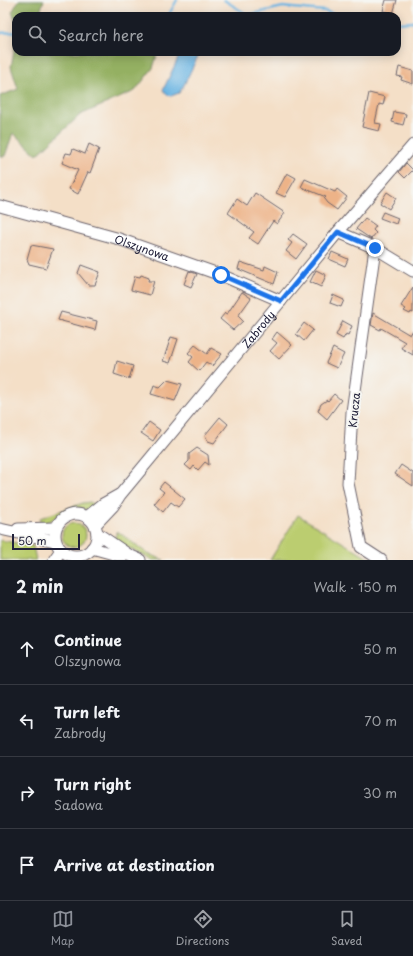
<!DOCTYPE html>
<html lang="en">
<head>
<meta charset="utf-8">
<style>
	:root { --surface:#171b24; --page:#242831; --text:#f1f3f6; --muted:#9ea1a6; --line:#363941; --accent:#8c9099 }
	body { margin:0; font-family:"Playpen Sans",sans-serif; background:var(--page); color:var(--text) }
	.scale { position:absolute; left:12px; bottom:10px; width:68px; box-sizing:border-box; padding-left:4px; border:2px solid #22223b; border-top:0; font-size:11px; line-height:14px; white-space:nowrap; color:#22223b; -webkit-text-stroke:3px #f6f6f2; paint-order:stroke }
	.stop { position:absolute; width:12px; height:12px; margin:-9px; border:3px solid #1a73e8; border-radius:50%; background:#fff }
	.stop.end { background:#1a73e8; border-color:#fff; box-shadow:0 1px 4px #0008 }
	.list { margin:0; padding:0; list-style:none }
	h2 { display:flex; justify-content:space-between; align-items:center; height:52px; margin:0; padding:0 16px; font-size:17px }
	h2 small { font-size:13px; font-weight:400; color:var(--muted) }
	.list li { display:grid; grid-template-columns:26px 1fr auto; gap:12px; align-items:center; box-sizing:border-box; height:72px; padding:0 16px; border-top:1px solid var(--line) }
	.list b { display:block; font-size:15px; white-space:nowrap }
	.list p { margin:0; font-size:13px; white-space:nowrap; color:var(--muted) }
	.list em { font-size:13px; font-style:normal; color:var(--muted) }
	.icon { flex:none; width:22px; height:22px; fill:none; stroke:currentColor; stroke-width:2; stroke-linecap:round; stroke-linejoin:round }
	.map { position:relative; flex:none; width:413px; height:560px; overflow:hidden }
	.search { position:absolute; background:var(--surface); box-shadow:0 2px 10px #0003; left:12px; right:12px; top:12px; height:44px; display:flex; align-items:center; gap:10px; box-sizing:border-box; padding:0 14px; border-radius:12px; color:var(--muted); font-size:15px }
	.sheet { height:340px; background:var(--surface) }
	nav { display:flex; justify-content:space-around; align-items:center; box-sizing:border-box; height:56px; border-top:1px solid var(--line); background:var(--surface); font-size:11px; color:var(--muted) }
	nav a { display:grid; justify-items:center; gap:2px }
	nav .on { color:var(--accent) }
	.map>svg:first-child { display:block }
	.green { fill:#bbcd70; stroke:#6e7856 }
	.forest { fill:#94b062; stroke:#5b694e }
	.water { fill:#69b4e2; stroke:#466b8e }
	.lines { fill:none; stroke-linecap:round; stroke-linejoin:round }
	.stream { stroke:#69b4e2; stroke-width:2.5 }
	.building { fill:#edb388 }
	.minor-casing { stroke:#6c646c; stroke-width:13 }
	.minor { stroke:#fff; stroke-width:11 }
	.route { stroke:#1a73e8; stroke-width:5 }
	.labels { text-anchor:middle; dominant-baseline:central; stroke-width:4; stroke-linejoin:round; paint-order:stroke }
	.street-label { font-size:11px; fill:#22223b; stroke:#f6f6f2 }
</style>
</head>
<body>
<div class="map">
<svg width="413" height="560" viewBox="0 0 413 560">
	<rect width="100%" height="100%" fill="#f6f6f2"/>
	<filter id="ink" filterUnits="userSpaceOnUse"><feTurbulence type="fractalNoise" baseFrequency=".025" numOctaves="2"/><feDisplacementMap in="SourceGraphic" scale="8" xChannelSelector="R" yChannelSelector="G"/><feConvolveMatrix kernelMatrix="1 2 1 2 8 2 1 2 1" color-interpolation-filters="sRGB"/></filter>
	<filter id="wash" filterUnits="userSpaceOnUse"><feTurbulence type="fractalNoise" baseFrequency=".012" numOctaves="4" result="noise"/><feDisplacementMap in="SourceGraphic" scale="16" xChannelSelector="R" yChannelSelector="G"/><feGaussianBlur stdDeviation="0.9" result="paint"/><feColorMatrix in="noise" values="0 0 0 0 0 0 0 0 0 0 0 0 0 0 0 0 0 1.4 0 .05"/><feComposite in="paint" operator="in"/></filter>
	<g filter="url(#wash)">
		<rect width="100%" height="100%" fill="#f4dfc7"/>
		<path class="green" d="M 90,502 L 95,506 C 83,513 77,508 66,511 C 56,515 52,523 40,523 L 40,518 L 83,503 Z
			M 298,515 L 371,560 L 270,560 Z
			M62 535a12 12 0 1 1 24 0a12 12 0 1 1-24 0Z
			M 117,531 L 148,554 L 164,560 L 153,560 L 114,541 Z
			M 0,540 L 33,546 L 36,560 L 0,560 Z"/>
		<path class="forest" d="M 19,0 L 44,0 L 40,12 L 49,16 L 16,16 L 16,21 L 12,12 Z
			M 16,41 L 16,52 L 158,52 L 153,68 L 135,91 L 80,115 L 37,155 L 13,133 L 5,156 L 0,156 L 0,96 L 18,89 L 11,67 Z"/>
		<path class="water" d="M 181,52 L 200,52 L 183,87 L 179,93 L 171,96 L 167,95 L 163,90 Z"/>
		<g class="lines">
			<path class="stream" d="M 224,0 L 248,15 L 283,7 L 325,11 L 339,16
				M 168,16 L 177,0
				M 397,23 L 413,22
				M 0,33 L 16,32"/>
		</g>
		<g id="blocks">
			<path class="building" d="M 386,0 L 397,0 L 393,14 L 383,11 Z
				M 399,67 L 413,71 L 413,84 L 401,80 L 402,77 L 397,76 Z
				M 369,93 L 385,97 L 383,105 L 379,104 L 375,123 L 381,124 L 379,131 L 362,127 Z
				M 394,112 L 406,114 L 403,125 L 392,122 Z
				M 89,144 L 99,149 L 90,173 L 88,172 L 78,194 L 69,189 L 78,170 L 62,163 L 66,153 L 71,154 L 73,149 L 85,154 Z
				M 406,163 L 413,170 L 405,178 L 399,172 Z
				M 287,173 L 296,178 L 285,197 L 276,193 Z
				M 305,179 L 335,192 L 337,189 L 347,197 L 337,210 L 327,203 L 324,199 L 326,197 L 301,187 Z
				M 387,192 L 396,198 L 389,209 L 380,203 Z
				M 255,193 L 285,213 L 277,224 L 273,221 L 258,244 L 249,238 L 254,232 L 228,213 L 237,199 L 247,206 Z
				M 383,212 L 398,218 L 396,224 L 380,218 Z
				M 365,218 L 376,226 L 373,230 L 376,233 L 371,239 L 356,229 Z
				M 293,234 L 307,244 L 296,259 L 286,251 L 292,243 L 288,240 Z
				M 31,245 L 53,249 L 46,268 L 29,264 L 27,259 Z
				M 332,252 L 348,259 L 345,266 L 329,259 Z
				M 240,262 L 264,270 L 265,266 L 278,272 L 274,284 L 238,269 Z
				M 81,265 L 100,272 L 95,285 L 88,285 L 78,273 Z
				M 316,270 L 326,275 L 321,287 L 310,282 Z
				M 189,271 L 197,274 L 191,287 L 184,284 Z
				M 141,275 L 149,278 L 148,281 L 154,281 L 150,295 L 131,290 L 135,276 L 140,277 Z
				M 413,287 L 413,313 L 411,312 L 410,314 L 404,311 L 406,309 L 401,306 Z
				M 242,292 L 251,298 L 238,316 L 243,321 L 233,330 L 220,319 L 225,313 L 227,314 Z
				M 333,295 L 344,300 L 341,307 L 330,303 Z
				M 61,312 L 97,321 L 95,330 L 58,320 Z
				M 373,313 L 410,335 L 413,330 L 413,355 L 401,348 L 405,342 L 381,328 L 380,330 L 371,325 Z
				M 343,321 L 352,326 L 348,335 L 346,334 L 343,339 L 336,335 Z
				M 304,323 L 313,330 L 304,341 L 296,334 Z
				M 277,332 L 292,345 L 279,359 L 270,351 L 277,343 L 272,339 Z
				M 171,337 L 178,339 L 170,363 L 163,361 Z
				M 195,345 L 207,354 L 211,348 L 222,354 L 212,366 L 206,362 L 199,371 L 189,362 L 193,357 L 188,353 Z
				M 333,348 L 344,354 L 337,368 L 326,363 Z
				M 117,361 L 133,366 L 129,379 L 114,374 Z
				M 167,380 L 182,384 L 175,401 L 151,394 L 154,385 L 160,387 Z
				M 334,394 L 341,400 L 327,419 L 318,411 L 321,404 L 327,400 L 328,401 Z
				M 220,417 L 228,424 L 214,443 L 208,441 L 205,435 Z
				M 149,422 L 160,430 L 153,441 L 141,433 Z
				M 197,448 L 208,455 L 209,465 L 205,462 L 198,470 L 194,466 L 191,470 L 185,465 L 189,461 L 189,454 Z
				M 401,465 L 413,473 L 413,486 L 395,474 Z
				M 164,482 L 185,499 L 178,507 L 171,502 L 163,512 L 154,504 L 164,492 L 159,488 Z"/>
		</g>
	</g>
	<g filter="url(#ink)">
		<use href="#blocks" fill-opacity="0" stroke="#6c646c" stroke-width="1"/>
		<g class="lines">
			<defs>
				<g id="minor">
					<path id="s1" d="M 0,206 L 116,238 L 221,275 L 281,301"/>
					<path d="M 338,232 L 375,248 L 413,271"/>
					<path d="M 375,248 L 352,412 L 348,483 L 361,547 L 381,560"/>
					<circle cx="76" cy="535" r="21"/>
					<path d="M 87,517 L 103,504 L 119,495"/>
					<path id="s2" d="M 95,525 L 113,506 L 120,495 L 338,232 L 413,145"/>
					<path d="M 0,529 L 55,541"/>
					<path d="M 18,529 L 55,528"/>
					<path d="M 97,533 L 129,555 L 140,560"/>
					<path d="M 92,548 L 117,555 L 129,555"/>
					<path d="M 54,560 L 61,550"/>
				</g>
			</defs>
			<use href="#minor" class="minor-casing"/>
			<use href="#minor" class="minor"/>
		</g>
	</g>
	<g class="lines" filter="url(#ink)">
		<path class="route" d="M 221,275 L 281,301 L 338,232 L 375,248"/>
	</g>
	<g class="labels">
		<g class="street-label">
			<text stroke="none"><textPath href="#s1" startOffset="148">Olszynowa</textPath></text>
			<text stroke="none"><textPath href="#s2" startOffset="255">Zabrody</textPath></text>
			<text transform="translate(354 410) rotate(-84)">Krucza</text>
		</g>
	</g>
</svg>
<div class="scale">50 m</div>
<div class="stop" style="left:221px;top:275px"></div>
<div class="stop end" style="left:375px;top:248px"></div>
<div class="search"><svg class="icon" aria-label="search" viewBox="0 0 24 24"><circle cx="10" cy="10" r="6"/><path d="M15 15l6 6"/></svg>Search here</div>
</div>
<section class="sheet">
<h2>2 min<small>Walk · 150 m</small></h2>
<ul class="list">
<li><svg class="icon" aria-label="ahead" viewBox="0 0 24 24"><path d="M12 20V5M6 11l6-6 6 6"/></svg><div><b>Continue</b><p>Olszynowa</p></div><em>50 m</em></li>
<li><svg class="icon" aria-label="left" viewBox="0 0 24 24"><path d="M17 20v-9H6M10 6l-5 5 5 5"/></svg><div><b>Turn left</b><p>Zabrody</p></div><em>70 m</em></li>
<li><svg class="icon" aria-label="right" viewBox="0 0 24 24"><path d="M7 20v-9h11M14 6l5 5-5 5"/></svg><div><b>Turn right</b><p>Sadowa</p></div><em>30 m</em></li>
<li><svg class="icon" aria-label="arrive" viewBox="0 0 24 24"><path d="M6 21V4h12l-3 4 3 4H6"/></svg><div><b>Arrive at destination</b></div></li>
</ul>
</section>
<nav>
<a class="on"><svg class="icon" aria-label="map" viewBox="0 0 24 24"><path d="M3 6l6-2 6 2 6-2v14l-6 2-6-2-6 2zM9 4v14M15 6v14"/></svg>Map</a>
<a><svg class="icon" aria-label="directions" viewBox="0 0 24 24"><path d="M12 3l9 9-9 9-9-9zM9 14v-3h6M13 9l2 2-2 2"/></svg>Directions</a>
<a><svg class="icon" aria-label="saved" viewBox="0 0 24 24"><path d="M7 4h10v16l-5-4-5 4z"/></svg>Saved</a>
</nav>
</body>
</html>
